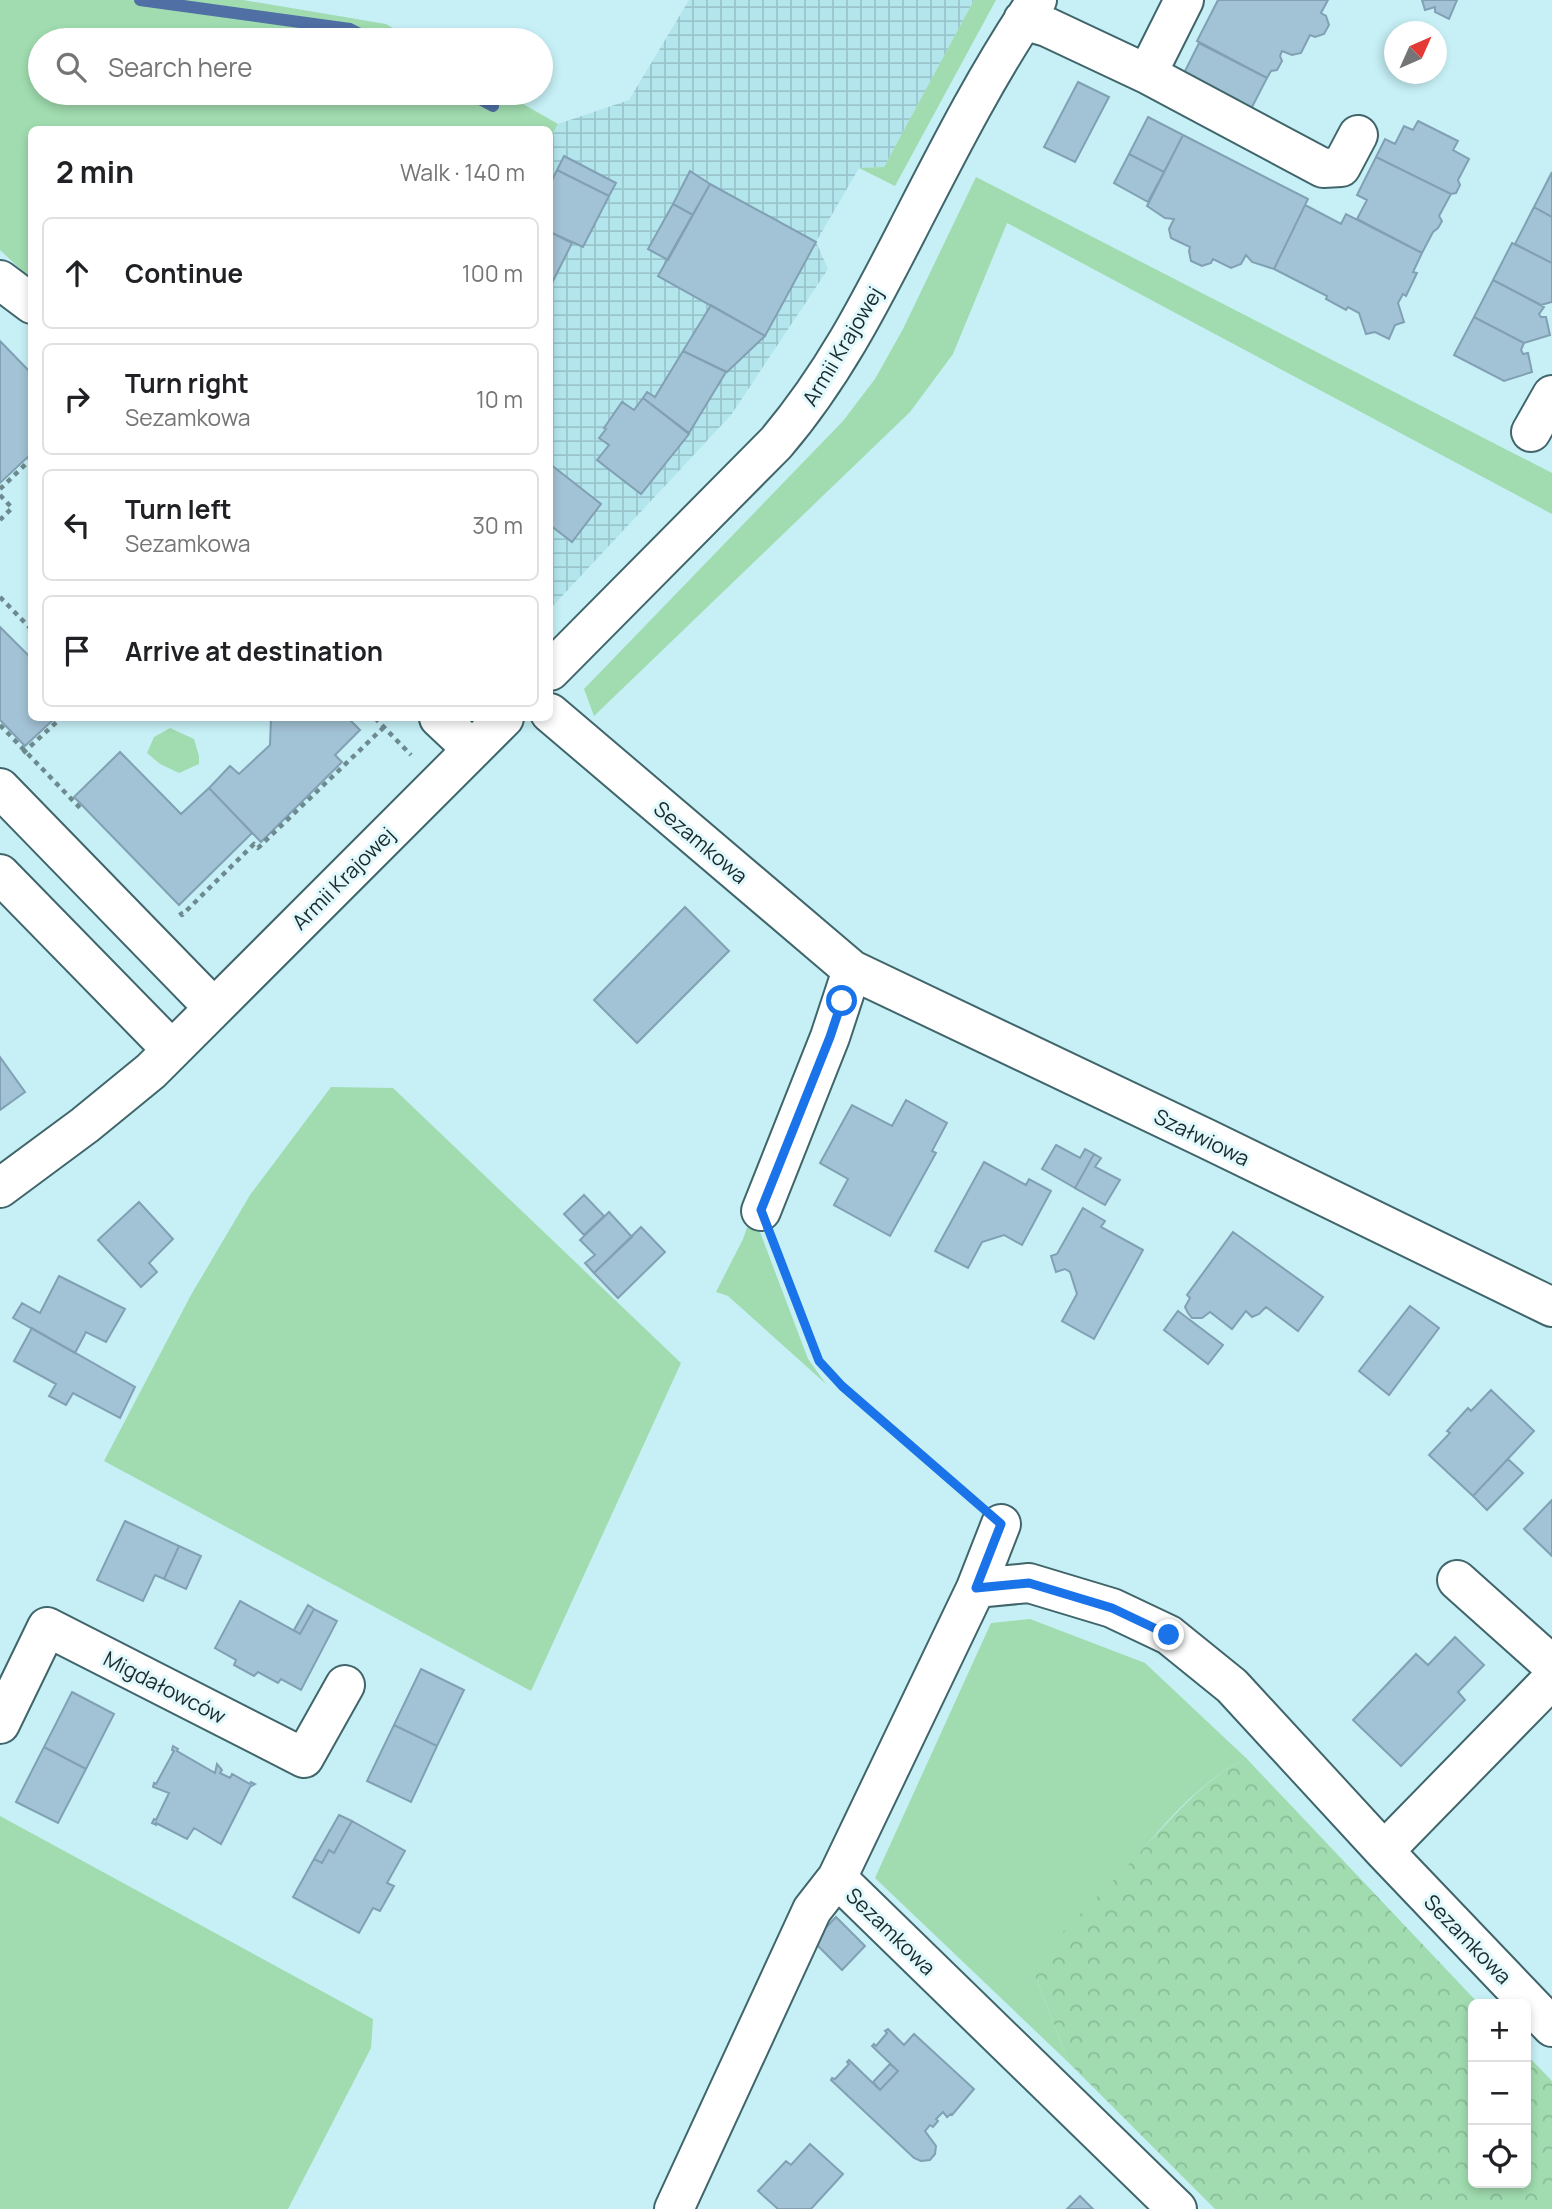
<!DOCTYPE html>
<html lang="en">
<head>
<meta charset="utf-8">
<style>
	:root { --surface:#fff; --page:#f6f6f6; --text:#202124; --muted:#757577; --line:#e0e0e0 }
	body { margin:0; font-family:Manrope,sans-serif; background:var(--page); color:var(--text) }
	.controls { position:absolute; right:21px; bottom:21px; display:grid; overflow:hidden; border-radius:10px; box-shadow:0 4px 10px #0003 }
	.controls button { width:63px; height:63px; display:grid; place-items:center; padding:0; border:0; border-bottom:2px solid var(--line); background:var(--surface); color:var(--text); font:35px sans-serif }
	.compass { position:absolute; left:1384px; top:21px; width:63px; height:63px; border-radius:50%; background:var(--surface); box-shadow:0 4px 10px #0003; rotate:45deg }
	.stop { position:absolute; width:21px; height:21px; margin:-16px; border:5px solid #1a73e8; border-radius:50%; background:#fff }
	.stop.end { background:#1a73e8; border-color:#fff; box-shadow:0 2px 7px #0008 }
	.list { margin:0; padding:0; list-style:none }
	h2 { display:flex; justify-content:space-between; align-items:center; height:91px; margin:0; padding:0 28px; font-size:30px }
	h2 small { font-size:23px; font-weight:400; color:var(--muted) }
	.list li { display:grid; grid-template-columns:46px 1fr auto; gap:21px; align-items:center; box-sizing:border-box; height:112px; margin:0 14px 14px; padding:0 14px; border:2px solid var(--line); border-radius:10px }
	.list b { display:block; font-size:26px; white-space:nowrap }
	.list p { margin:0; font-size:23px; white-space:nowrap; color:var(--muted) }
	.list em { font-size:23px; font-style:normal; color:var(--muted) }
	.icon { flex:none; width:38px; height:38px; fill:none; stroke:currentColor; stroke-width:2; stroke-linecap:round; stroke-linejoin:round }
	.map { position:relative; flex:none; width:1552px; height:2209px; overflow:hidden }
	.search { position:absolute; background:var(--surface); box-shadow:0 4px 10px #0003; left:28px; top:28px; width:525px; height:77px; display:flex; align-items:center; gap:18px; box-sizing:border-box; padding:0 24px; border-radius:38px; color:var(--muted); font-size:26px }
	.panel { position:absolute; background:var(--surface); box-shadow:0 4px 10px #0003; left:28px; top:126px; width:525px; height:595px; border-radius:10px }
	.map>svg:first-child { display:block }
	.industrial { fill:url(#industrial-grid) }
	.green { fill:#a0dcaf }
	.forest { fill:url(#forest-crowns) }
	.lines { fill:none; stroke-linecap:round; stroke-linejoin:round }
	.stream { stroke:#4f6fa5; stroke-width:12 }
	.building { fill:#a2c2d5; stroke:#81a0b3; stroke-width:2 }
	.minor-casing { stroke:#40656b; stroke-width:42 }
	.path { stroke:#6d8a8e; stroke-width:4.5; stroke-dasharray:5 5; stroke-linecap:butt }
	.minor { stroke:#fff; stroke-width:38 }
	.route { stroke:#1a73e8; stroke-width:9 }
	.labels { text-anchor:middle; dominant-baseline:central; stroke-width:6; stroke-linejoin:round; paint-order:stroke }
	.street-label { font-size:21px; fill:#192a2c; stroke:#e1f9fd }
</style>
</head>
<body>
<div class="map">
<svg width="1552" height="2209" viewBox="0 0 1552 2209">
	<defs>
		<pattern id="industrial-grid" width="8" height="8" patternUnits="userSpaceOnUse" patternTransform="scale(1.75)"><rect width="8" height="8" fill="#b3e5ed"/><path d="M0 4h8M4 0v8" fill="none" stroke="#99c5cb"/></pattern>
		<pattern id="forest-crowns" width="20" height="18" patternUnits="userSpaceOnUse" patternTransform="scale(1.75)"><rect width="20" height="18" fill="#a0dcaf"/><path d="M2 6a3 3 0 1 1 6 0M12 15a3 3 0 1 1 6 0" fill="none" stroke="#89bd97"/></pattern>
	</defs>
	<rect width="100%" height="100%" fill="#c6f0f6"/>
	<path class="industrial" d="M 689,0 L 974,0 L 884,167 L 859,168 L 816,242 L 828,269 L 731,415 L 550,609 L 550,139 L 558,124 L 629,100 Z"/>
	<path class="green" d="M 0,0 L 243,0 L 386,24 L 413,40 L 40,40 L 40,93 L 504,93 L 558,124 L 550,139 L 550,130 L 32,130 L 31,279 L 0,250 Z
		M 974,0 L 996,0 L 895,186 L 859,168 L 884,167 Z
		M 976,177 L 1552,473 L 1552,514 L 1007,223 L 953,354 L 910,412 L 594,716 L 584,689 L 843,421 L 875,379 L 903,329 Z
		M 170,728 L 194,739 L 199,756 L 199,764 L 179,773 L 160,764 L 147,753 L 154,737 Z
		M 331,1087 L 393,1088 L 681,1363 L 531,1691 L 104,1461 L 191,1295 L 250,1195 Z
		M 750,1219 L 760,1232 L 808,1359 L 826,1384 L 728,1296 L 716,1292 L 743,1239 Z
		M 1030,1619 L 1145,1663 L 1246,1758 C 1195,1784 1158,1831 1122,1875 C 1093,1909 1065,1943 1036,1978 L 1069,2063 L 875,1878 L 991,1623 Z
		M 0,1816 L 373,2019 L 371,2048 L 288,2209 L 0,2209 Z"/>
	<path class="forest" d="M 1246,1758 L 1479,2004 L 1473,2004 L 1473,2183 L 1526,2183 L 1526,2054 L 1552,2081 L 1552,2209 L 1215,2209 L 1069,2063 L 1036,1978 L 1033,1962 C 1070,1924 1107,1888 1142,1850 C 1175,1815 1203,1780 1246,1758 Z"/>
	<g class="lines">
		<path class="stream" d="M 140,0 L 350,29 L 372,40
			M 469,93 L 493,106"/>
	</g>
	<path class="building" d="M 1218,0 L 1328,0 L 1321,13 L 1326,16 L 1329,25 L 1324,34 L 1315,37 L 1310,35 L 1301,53 L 1292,55 L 1282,51 L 1280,56 L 1282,61 L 1277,70 L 1271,71 L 1267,78 L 1197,41 Z
		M 1422,0 L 1457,0 L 1449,19 L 1435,12 L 1435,7 L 1425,10 Z
		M 1199,43 L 1267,78 L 1251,109 L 1183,75 Z
		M 1078,82 L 1109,97 L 1075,162 L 1044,147 Z
		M 1148,117 L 1183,135 L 1164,172 L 1129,154 Z
		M 1418,121 L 1458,141 L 1453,150 L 1469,159 L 1458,180 L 1460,185 L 1456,193 L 1451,194 L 1376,157 L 1385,139 L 1395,144 L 1404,126 L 1413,130 Z
		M 1183,135 L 1308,199 L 1274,269 L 1252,262 L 1246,255 L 1241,264 L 1231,268 L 1213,259 L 1211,263 L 1202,266 L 1191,261 L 1189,251 L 1190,247 L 1171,238 L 1169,229 L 1174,219 L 1165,218 L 1147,206 Z
		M 1129,154 L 1164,172 L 1148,202 L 1114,183 Z
		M 564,156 L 616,183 L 609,196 L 557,170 Z
		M 1376,157 L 1451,194 L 1439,216 L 1442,221 L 1438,228 L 1433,232 L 1422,253 L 1357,219 L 1367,200 L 1357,195 Z
		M 557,170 L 609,196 L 583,247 L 550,232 L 550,184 Z
		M 690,171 L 710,184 L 693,215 L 673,204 Z
		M 1552,172 L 1552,217 L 1534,207 Z
		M 710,184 L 816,242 L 765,336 L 658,276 Z
		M 673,204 L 693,215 L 668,260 L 648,249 Z
		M 1305,205 L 1341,224 L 1346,214 L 1422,253 L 1413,272 L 1417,273 L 1406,296 L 1403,294 L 1398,303 L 1404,322 L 1395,325 L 1389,339 L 1375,332 L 1366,334 L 1359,313 L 1348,307 L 1346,310 L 1326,299 L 1327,296 L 1274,269 Z
		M 1534,207 L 1552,217 L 1552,263 L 1515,244 Z
		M 550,232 L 572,243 L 550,287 Z
		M 1512,243 L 1552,263 L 1552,302 L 1541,305 L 1493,280 Z
		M 1493,280 L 1544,307 L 1539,314 L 1541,317 L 1546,317 L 1550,335 L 1524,343 L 1474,317 Z
		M 711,305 L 765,336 L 727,372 L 683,351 Z
		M 1474,317 L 1524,343 L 1521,350 L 1523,354 L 1528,353 L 1532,372 L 1504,381 L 1454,355 Z
		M 0,341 L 32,374 L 32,453 L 0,483 Z
		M 683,351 L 726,372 L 689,433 L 643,398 L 647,392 L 655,397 Z
		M 643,398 L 689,434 L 641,494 L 597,460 L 609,445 L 599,438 L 606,429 L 604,428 L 622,402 L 634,410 Z
		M 550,464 L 601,504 L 572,542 L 550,525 Z
		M 0,627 L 32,659 L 32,718 L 55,718 L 25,746 L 0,720 Z
		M 271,718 L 348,718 L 360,730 L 335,755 L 342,762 L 261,842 L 209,788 L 230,766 L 239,774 L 270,745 Z
		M 120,752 L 181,814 L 209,788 L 252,833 L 179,905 L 74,797 Z
		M 685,907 L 729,951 L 637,1043 L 594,1000 Z
		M 0,1057 L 25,1092 L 0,1110 Z
		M 906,1100 L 947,1123 L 932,1151 L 936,1153 L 890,1236 L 834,1205 L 848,1179 L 820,1163 L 852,1105 L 892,1126 Z
		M 1056,1145 L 1080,1158 L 1085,1149 L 1094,1154 L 1075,1188 L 1042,1169 Z
		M 1094,1154 L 1101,1158 L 1095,1167 L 1120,1180 L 1105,1205 L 1075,1188 Z
		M 984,1162 L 1026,1185 L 1029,1179 L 1051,1191 L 1022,1245 L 1004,1235 L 982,1242 L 968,1268 L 935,1251 Z
		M 584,1195 L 604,1216 L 584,1235 L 564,1214 Z
		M 139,1202 L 173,1239 L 149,1263 L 157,1272 L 141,1287 L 98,1240 Z
		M 1083,1208 L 1105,1221 L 1101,1227 L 1143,1250 L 1094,1339 L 1062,1321 L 1077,1294 L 1070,1272 L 1065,1269 L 1056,1272 L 1051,1256 L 1057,1254 Z
		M 609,1212 L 632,1237 L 594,1273 L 585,1263 L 595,1255 L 580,1240 Z
		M 641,1227 L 665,1252 L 618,1298 L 594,1273 Z
		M 1233,1232 L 1323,1297 L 1298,1331 L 1266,1307 L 1259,1314 L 1252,1317 L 1246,1311 L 1232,1329 L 1210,1312 L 1202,1318 L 1192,1318 L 1188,1313 L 1185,1307 L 1190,1298 L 1187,1295 Z
		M 59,1276 L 125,1309 L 106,1342 L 86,1332 L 75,1353 L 13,1318 L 22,1303 L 40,1313 Z
		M 1410,1306 L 1439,1328 L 1389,1395 L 1359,1371 Z
		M 1178,1311 L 1223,1345 L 1208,1364 L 1164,1330 Z
		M 32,1328 L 135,1387 L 120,1418 L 73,1393 L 66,1405 L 49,1396 L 56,1384 L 14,1361 Z
		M 1491,1390 L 1534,1431 L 1473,1496 L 1429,1455 L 1450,1433 L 1447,1431 L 1468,1408 L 1471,1411 Z
		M 1508,1459 L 1523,1473 L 1487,1510 L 1473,1496 Z
		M 1552,1500 L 1552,1556 L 1524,1529 Z
		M 125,1521 L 179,1546 L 164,1579 L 155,1575 L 143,1601 L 97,1580 Z
		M 179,1546 L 201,1556 L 186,1589 L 164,1579 Z
		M 240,1601 L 300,1634 L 314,1609 L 337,1621 L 301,1690 L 281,1679 L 278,1683 L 258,1672 L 254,1676 L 234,1665 L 236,1660 L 215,1648 Z
		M 308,1605 L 314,1609 L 300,1634 L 294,1630 Z
		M 1455,1637 L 1484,1665 L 1458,1692 L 1465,1700 L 1401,1766 L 1353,1720 L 1416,1654 L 1428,1665 Z
		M 421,1669 L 464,1690 L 437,1746 L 394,1725 Z
		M 72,1692 L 114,1714 L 86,1769 L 44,1747 Z
		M 394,1725 L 437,1746 L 411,1802 L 367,1781 Z
		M 173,1746 L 178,1749 L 177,1751 L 215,1773 L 217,1764 L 222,1770 L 220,1773 L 230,1778 L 232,1774 L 250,1784 L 251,1782 L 255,1784 L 250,1787 L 221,1844 L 194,1828 L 187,1839 L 156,1823 L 156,1825 L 152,1823 L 154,1819 L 156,1820 L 169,1793 L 153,1787 L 154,1783 L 156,1784 L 174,1751 L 172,1750 Z
		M 44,1747 L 86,1769 L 58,1823 L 16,1802 Z
		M 339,1815 L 352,1821 L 334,1853 L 329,1850 L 322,1863 L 314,1859 Z
		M 352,1821 L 405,1851 L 387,1883 L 394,1886 L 380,1911 L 373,1908 L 359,1933 L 293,1897 L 314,1859 L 322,1863 L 329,1850 L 334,1853 Z
		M 836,1917 L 865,1946 L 842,1970 L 813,1941 Z
		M 888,2029 L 904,2045 L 914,2034 L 974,2089 L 952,2115 L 951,2114 L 947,2117 L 943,2112 L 936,2119 L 938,2121 L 933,2127 L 930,2125 L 925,2131 L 936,2146 L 935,2154 L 930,2160 L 921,2161 L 914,2158 L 831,2080 L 832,2078 L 835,2079 L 849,2064 L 847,2062 L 849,2060 L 880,2090 L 898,2071 L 872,2046 L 874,2044 L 876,2046 L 887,2033 L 885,2031 Z
		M 890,2064 L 898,2071 L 880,2090 L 873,2082 Z
		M 810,2144 L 843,2174 L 811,2209 L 778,2209 L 758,2191 L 786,2161 L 791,2165 Z
		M 1080,2196 L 1093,2209 L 1067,2209 Z"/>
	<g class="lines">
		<defs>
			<path id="minor" d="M 1023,20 L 1047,27 L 1147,74 L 1323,168 L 1341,167 L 1358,135
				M 1147,74 L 1184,0
				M 0,280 L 32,304
				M 1531,432 L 1552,395
				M 550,671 L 776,443 C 833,376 869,305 909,227 C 949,149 988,72 1037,0
				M 550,713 L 852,970 L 1207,1139 L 1552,1307
				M 439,718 L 472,749
				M 0,788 L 214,1008
				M 0,874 L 172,1050
				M 0,1188 L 85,1125 L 151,1071 L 504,718
				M 761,1211 L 830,1037 L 852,970
				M 1457,1580 L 1552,1665
				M 976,1588 L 1001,1524
				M 0,1724 L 47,1627 L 304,1758 L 345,1685
				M 1384,1851 L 1552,1679
				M 674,2209 L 812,1910 L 837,1878
				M 1177,2209 L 837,1878 L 976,1588 L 1029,1583 L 1112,1608 L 1169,1635 L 1232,1686 L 1384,1851 L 1552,2027"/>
		</defs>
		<use href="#minor" class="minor-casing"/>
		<path class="path" d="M 0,489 L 32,458
			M 0,495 L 12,508 L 0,520
			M 0,597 L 32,630
			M 375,718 L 411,755
			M 0,725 L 82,810
			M 23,753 L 61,718
			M 180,912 L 182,915 L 254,844 L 258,848 L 384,727
			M 775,1247 L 819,1361 L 842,1386 L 971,1498"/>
		<use href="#minor" class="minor"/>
	</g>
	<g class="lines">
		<path class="route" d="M 842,1001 L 830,1037 L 761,1210 L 819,1361 L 842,1386 L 1001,1524 L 976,1588 L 1029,1583 L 1112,1608 L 1169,1635"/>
	</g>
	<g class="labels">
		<g class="street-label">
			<text transform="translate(842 346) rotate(-59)">Armii Krajowej</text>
			<text transform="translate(701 842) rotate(40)">Sezamkowa</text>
			<text transform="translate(343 878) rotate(-45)">Armii Krajowej</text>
			<text transform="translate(1202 1137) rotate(26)">Szałwiowa</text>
			<text transform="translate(165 1687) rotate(27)">Migdałowców</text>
			<text transform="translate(891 1931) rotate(44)">Sezamkowa</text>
			<text transform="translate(1468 1939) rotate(46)">Sezamkowa</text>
		</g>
	</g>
</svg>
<div class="controls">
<button>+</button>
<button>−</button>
<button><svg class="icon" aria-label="locate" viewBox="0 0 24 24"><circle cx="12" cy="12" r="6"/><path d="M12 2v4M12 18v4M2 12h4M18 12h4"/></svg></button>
</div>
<svg class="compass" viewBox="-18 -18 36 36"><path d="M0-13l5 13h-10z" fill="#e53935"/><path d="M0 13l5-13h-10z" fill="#757577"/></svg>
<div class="stop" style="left:842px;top:1001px"></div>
<div class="stop end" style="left:1169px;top:1635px"></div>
<div class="search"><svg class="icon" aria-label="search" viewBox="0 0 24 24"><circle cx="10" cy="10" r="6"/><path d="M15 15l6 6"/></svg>Search here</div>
<section class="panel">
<h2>2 min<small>Walk · 140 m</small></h2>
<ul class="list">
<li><svg class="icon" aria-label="ahead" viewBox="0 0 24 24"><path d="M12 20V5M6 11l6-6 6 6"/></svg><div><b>Continue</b></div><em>100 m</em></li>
<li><svg class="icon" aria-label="right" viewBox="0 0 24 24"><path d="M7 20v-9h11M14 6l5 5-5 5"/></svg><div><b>Turn right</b><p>Sezamkowa</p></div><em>10 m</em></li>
<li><svg class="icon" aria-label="left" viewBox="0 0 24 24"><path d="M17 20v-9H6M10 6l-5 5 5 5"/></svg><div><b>Turn left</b><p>Sezamkowa</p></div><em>30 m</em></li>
<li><svg class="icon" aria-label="arrive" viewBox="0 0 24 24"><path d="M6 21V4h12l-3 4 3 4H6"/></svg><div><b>Arrive at destination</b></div></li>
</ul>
</section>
</div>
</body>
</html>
